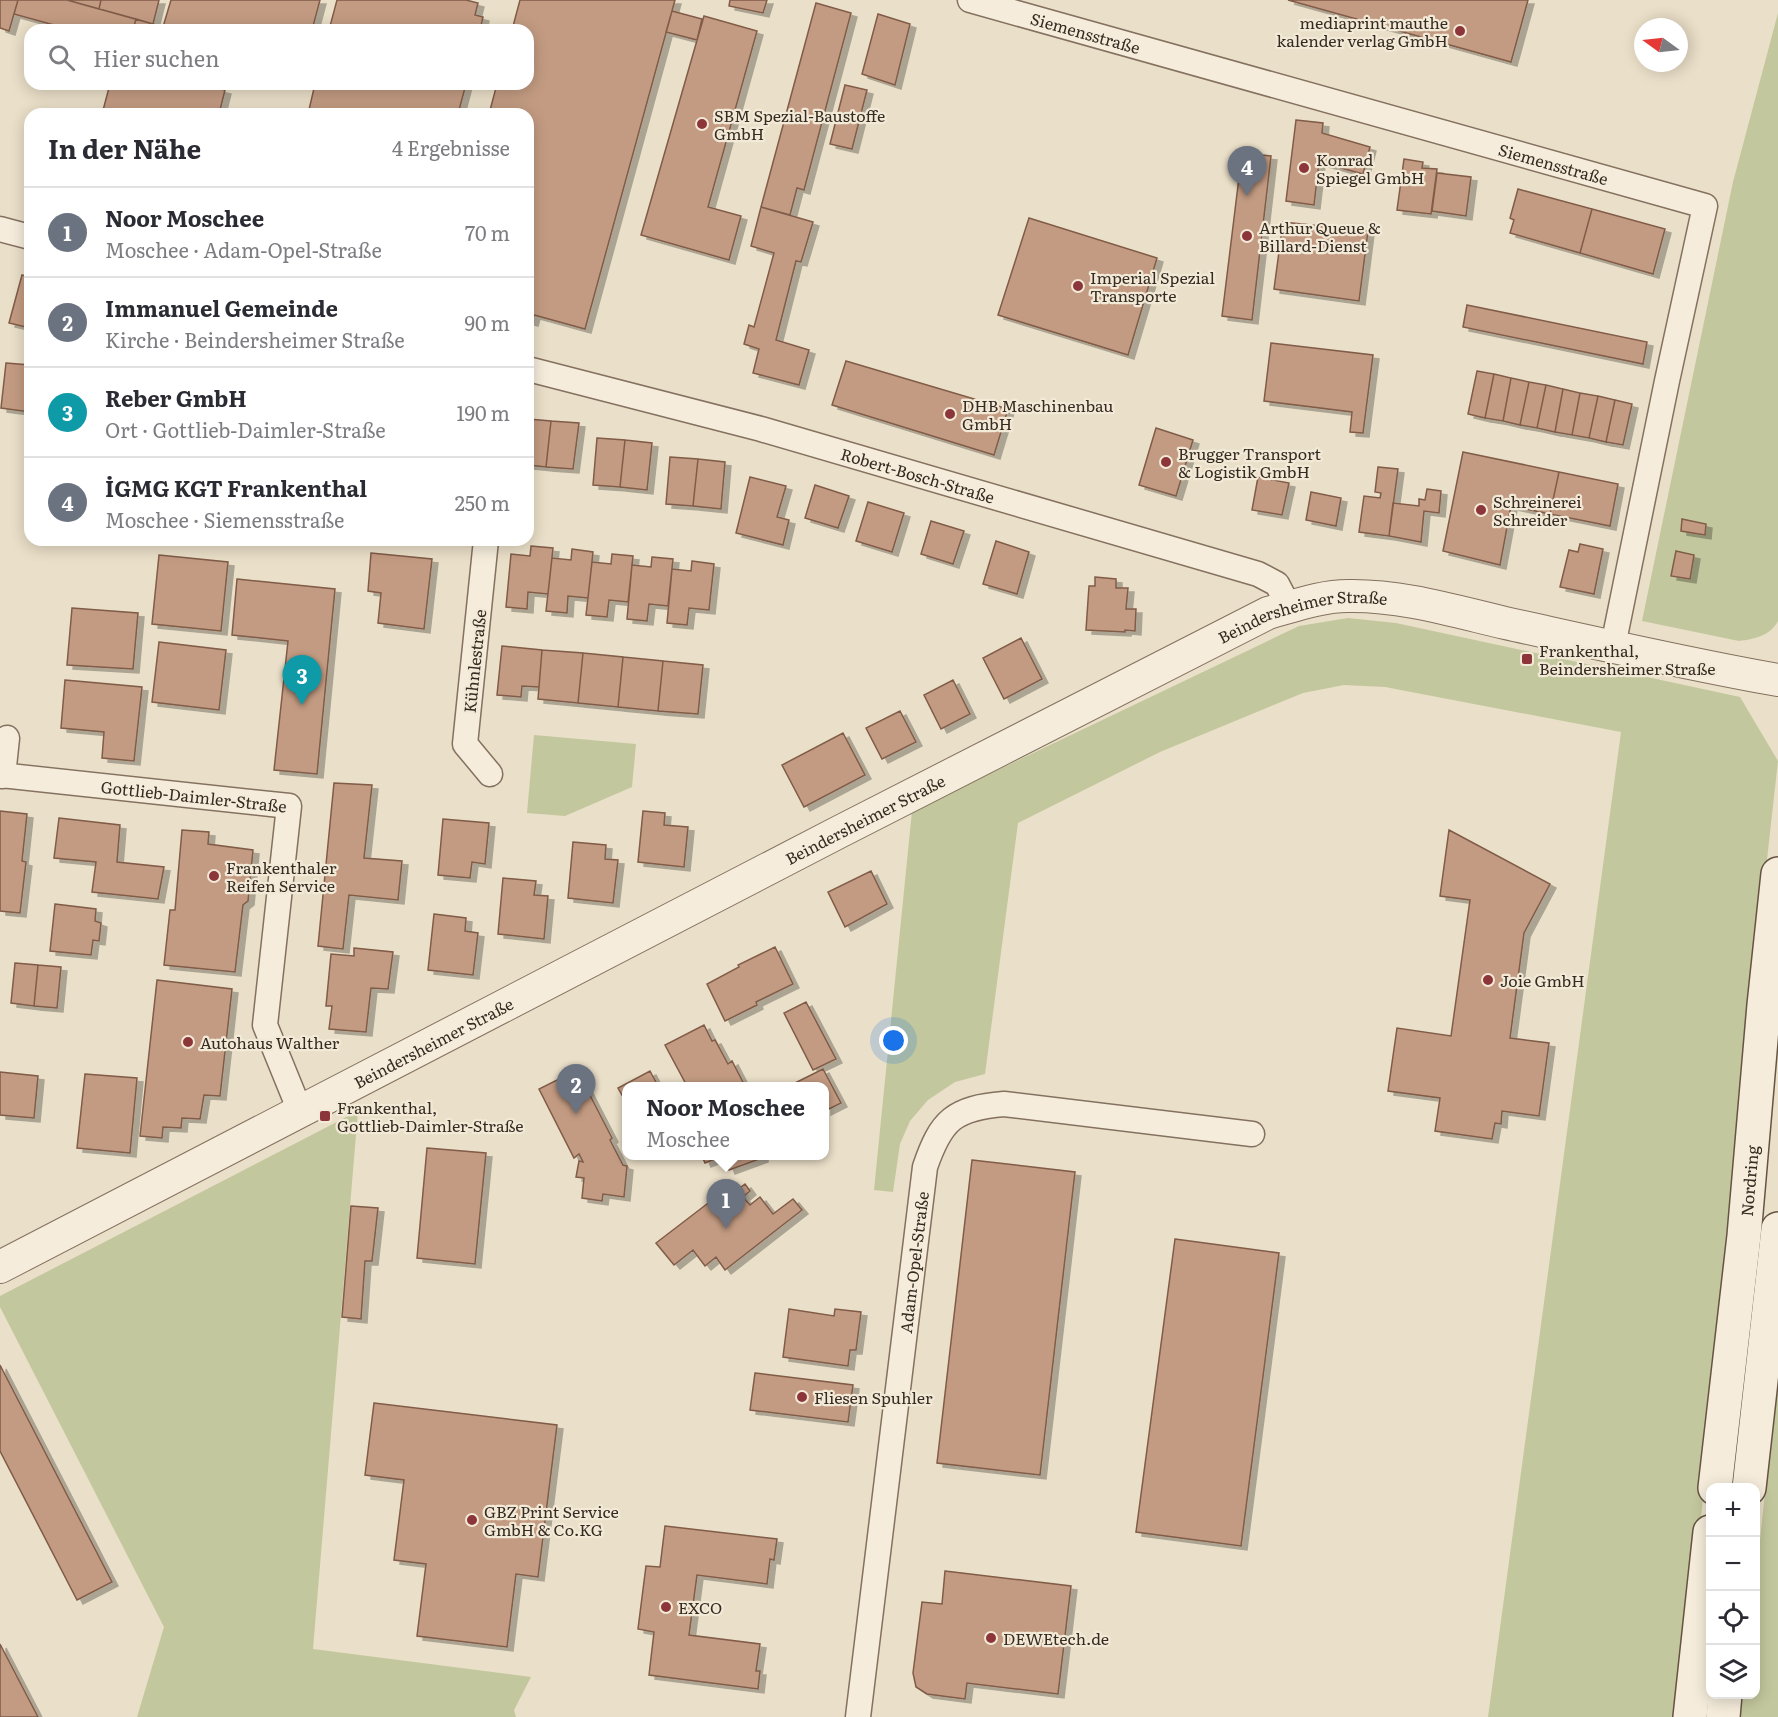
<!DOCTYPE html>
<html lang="de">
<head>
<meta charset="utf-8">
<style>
	:root { --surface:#fff; --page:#f7f7f7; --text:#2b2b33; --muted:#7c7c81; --line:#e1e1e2; --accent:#8c3639 }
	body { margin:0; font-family:Literata,serif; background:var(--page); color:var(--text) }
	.controls { position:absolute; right:18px; bottom:18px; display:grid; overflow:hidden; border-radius:12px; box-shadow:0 3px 15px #0003 }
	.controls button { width:54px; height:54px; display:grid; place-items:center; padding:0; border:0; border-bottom:2px solid var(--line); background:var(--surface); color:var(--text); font:30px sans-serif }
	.compass { position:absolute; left:1634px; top:18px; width:54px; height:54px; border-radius:50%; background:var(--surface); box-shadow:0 3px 15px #0003; rotate:285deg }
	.you { position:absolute; left:894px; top:1041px; width:21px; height:21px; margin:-15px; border:4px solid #fff; border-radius:50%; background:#1a73e8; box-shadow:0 0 0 9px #1a73e833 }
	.badge { display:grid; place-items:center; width:39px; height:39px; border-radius:50%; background:var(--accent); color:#fff; font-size:20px; font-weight:700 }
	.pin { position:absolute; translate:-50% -50px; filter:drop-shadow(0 2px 3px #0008) }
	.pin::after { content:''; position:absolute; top:32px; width:21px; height:18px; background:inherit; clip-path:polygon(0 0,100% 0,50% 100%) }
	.popup { position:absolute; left:622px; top:1082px; width:207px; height:78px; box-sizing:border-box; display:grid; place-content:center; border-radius:12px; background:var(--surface); filter:drop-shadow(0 2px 4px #0005); font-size:20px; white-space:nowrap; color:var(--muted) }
	.popup b { font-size:22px; color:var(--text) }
	.popup::after { content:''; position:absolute; left:50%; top:100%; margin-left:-12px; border:12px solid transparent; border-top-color:var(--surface) }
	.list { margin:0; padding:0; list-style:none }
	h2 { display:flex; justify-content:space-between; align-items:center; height:78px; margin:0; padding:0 24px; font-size:26px }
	h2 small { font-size:20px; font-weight:400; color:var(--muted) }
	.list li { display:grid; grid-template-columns:39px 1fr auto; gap:18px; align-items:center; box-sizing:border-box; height:90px; padding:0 24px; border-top:2px solid var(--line) }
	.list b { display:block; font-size:22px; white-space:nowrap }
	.list p { margin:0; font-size:20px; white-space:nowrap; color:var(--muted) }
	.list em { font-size:20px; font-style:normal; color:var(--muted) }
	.icon { flex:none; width:33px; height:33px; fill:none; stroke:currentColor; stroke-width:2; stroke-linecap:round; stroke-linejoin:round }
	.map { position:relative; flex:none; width:1778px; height:1717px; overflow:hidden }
	.search { position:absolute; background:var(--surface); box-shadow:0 3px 15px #0003; left:24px; top:24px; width:510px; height:66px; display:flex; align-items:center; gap:15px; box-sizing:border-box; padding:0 21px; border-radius:18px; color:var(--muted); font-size:22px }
	.panel { position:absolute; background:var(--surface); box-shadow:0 3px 15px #0003; left:24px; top:108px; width:510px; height:438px; border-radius:18px }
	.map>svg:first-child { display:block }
	.green { fill:#c3c79d }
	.building { fill:#c39b82; stroke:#805c48; stroke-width:1.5; filter:url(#shadow) }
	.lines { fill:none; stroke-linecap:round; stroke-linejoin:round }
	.minor-casing { stroke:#84715f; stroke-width:27 }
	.tertiary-casing { stroke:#84715f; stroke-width:34 }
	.secondary-casing { stroke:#665342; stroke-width:36 }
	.minor { stroke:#f5ecdb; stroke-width:24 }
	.tertiary { stroke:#f5ecdb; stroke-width:32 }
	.secondary { stroke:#f5ecdb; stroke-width:33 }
	.poi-dot { fill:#8c3639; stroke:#f2e9d7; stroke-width:2 }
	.labels { text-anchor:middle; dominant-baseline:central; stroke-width:4.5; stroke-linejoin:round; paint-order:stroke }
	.poi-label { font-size:16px; fill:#362a21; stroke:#f2e9d7; text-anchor:start }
	.street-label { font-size:16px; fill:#362a21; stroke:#f2e9d7 }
</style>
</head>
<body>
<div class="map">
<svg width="1778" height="1717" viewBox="0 0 1778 1717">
	<defs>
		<filter id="shadow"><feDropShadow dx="6" dy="4" stdDeviation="0" flood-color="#0004"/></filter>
	</defs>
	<rect width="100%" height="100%" fill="#eadfc8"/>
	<path class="green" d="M 1778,13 L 1778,621 C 1770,636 1754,639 1739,641 L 1642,621 L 1733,182 Z
		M 1348,618 L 1396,623 L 1740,697 L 1778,761 L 1751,1003 L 1732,1235 L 1679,1717 L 1488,1717 L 1621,732 L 1385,687 L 1344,685 L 1303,693 L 1160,752 L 1018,823 L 985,1074 L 955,1082 L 928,1100 L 910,1121 L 900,1144 L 893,1192 L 874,1190 L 912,811 L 1299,626 Z
		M 534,735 L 636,744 L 632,787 L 565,816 L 527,813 Z
		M 358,1111 L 313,1649 L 531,1677 L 514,1710 L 516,1717 L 137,1717 L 164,1627 L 0,1307 L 0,1296 Z
		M 1778,1371 L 1778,1717 L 1738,1717 L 1741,1695 L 1756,1694 L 1756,1577 Z"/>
	<path class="building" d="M 0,0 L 18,0 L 9,31 L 0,28 Z
		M 18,0 L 67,0 L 136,19 L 133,30 L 72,30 L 14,14 Z
		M 67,0 L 101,0 L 99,9 Z
		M 101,0 L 159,0 L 153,24 L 99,9 Z
		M 171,0 L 320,0 L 312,30 L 175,30 L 163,27 Z
		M 337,0 L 466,0 L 478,3 L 475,15 L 483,17 L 480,30 L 329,30 Z
		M 520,0 L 675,0 L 585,329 L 534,315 L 532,322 L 528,321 L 528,114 L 489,114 L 497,84 L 528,84 L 528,30 L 512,30 Z
		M 730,0 L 767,0 L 763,13 L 729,6 Z
		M 1288,0 L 1528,0 L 1511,62 Z
		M 816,3 L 851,13 L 804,190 L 797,188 L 790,215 L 761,207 Z
		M 672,11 L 702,19 L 697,40 L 666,32 Z
		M 878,14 L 910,24 L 895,85 L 862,74 Z
		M 704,16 L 757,31 L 708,207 L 741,216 L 729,260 L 641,235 Z
		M 136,19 L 153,24 L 175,30 L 133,30 Z
		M 110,84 L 200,84 L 225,90 L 219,114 L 102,114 Z
		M 315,84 L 466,84 L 458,114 L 308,114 Z
		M 845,85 L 867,90 L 852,149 L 830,144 Z
		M 1296,120 L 1323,123 L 1322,133 L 1370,147 L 1363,174 L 1319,162 L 1314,205 L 1286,201 Z
		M 1242,153 L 1271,156 L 1252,320 L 1222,316 Z
		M 1404,159 L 1423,162 L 1422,168 L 1437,169 L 1431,214 L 1397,210 Z
		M 1437,173 L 1471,177 L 1466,216 L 1432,211 Z
		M 1518,189 L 1592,209 L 1580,253 L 1510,233 L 1514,220 L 1510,218 Z
		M 761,207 L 813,222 L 801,262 L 796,261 L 776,340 L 809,350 L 799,385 L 753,373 L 759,349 L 744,344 L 749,325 L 754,327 L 774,253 L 751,246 Z
		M 1592,209 L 1665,229 L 1653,274 L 1580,253 Z
		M 1029,218 L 1157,258 L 1128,355 L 998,315 Z
		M 1283,222 L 1368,231 L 1359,301 L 1274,289 Z
		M 22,275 L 30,277 L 30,328 L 9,323 Z
		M 1467,305 L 1647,342 L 1643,364 L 1463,327 Z
		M 1271,343 L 1373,355 L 1363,433 L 1350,432 L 1352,412 L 1264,401 Z
		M 846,361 L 1008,409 L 994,455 L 832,405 Z
		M 6,363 L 30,365 L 30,412 L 1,408 Z
		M 1477,371 L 1494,374 L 1485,418 L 1468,414 Z
		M 1494,374 L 1511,378 L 1503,421 L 1485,418 Z
		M 1511,378 L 1529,382 L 1520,425 L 1503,421 Z
		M 1529,382 L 1546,385 L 1537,428 L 1520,425 Z
		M 1546,385 L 1563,389 L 1555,432 L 1537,428 Z
		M 1563,389 L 1580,393 L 1572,435 L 1555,432 Z
		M 1580,393 L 1598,396 L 1589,438 L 1572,435 Z
		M 1598,396 L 1615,400 L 1606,442 L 1589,438 Z
		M 1615,400 L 1632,404 L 1623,445 L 1606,442 Z
		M 528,419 L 551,421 L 546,467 L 528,465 Z
		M 551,421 L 579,423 L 573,469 L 546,467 Z
		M 1156,428 L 1193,440 L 1176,496 L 1139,485 Z
		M 597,438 L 625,440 L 620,487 L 593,485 Z
		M 625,440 L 652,443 L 647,490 L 620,487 Z
		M 1463,452 L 1559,472 L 1550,514 L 1511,506 L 1500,565 L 1443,551 Z
		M 670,457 L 698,459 L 693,506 L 666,504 Z
		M 698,459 L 725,462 L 721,509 L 693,506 Z
		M 1378,467 L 1398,469 L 1389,536 L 1359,532 L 1364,496 L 1380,498 L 1381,493 L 1375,492 Z
		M 1559,472 L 1618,484 L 1610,526 L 1550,514 Z
		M 750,477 L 786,486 L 777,517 L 789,520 L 783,545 L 736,533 Z
		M 1258,477 L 1289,483 L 1282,515 L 1252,510 Z
		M 815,485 L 849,496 L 838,528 L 805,518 Z
		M 1427,489 L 1441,491 L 1439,513 L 1424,511 L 1421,542 L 1389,536 L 1393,503 L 1419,506 L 1419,499 L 1425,500 Z
		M 1311,492 L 1341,498 L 1336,526 L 1306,520 Z
		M 868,502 L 904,513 L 892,552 L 856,541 Z
		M 1682,519 L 1706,524 L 1705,535 L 1681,531 Z
		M 931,521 L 964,531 L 953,564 L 921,554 Z
		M 996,541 L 1029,552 L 1017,594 L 983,584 Z
		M 1580,544 L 1603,549 L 1594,594 L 1560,587 L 1569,550 L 1578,552 Z
		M 531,546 L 553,548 L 548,594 L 528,592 L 527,609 L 506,607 L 511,554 L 530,556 Z
		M 572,549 L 593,552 L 588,598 L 568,596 L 567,613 L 546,611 L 552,558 L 571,560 Z
		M 1676,551 L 1694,555 L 1690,579 L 1671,576 Z
		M 371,553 L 432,559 L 424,629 L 378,623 L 381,593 L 368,591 Z
		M 612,554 L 633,556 L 628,602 L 609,600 L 607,617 L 586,615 L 592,562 L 611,564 Z
		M 159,555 L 228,562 L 221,631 L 152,624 Z
		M 652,557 L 673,559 L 668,606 L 649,604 L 647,621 L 627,619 L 632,565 L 651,567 Z
		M 692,561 L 714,564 L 709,610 L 689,608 L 687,625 L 667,623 L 672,569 L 691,571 Z
		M 1095,577 L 1116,579 L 1116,588 L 1128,588 L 1126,609 L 1136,609 L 1135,631 L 1125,630 L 1125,632 L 1086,630 L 1089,586 L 1095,586 Z
		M 237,579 L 335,589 L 317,774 L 274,770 L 288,641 L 232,635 Z
		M 72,608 L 138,613 L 133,669 L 67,665 Z
		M 1021,638 L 1042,679 L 1004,699 L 983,658 Z
		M 159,642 L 226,650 L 219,710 L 152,702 Z
		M 502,646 L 542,650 L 539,687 L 522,686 L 521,697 L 497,695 Z
		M 542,650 L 583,653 L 578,703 L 538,699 Z
		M 583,653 L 623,657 L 618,707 L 578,703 Z
		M 623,657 L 663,661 L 658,711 L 618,707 Z
		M 663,661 L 703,665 L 698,714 L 658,711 Z
		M 65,680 L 142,687 L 134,761 L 102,758 L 104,732 L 61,728 Z
		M 953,680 L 970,714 L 941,729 L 924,695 Z
		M 900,711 L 916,742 L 882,759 L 866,728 Z
		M 843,733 L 865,775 L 804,807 L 782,765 Z
		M 334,783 L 372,785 L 364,858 L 402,861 L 398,900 L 349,895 L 343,949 L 318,946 Z
		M 0,811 L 27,814 L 22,861 L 26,862 L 20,913 L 0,911 Z
		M 643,811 L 665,813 L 664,825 L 688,827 L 684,867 L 638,862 Z
		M 59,818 L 120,825 L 117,862 L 164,867 L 158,899 L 92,892 L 96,862 L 54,858 Z
		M 443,819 L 489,823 L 485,864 L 472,862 L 470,878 L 438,875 Z
		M 182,830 L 209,832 L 208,844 L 253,850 L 248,901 L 243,905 L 235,972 L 164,965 L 170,910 L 175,910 Z
		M 1449,830 L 1550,884 L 1524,933 L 1510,1038 L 1549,1043 L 1539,1116 L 1502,1111 L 1501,1124 L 1495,1123 L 1492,1139 L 1435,1131 L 1440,1098 L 1388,1091 L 1397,1028 L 1451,1036 L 1470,900 L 1440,896 Z
		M 573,842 L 606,845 L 605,859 L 618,860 L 613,903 L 568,898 Z
		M 871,871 L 887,904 L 845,927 L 828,892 Z
		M 503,878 L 536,881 L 534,895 L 548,896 L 544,939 L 498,934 Z
		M 55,904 L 96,909 L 95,921 L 101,923 L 99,941 L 93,940 L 91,955 L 50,951 Z
		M 434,914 L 466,918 L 465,931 L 478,933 L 473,975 L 428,970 Z
		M 775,947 L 793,984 L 756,1002 L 757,1005 L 725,1021 L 707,984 L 739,967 L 738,965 Z
		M 354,948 L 393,952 L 388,989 L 371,988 L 366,1032 L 329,1029 L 332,1006 L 326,1006 L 331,954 L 354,956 Z
		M 15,963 L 38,965 L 34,1006 L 11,1003 Z
		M 38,965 L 61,967 L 57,1008 L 34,1006 Z
		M 157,980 L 232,989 L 220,1096 L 204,1095 L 200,1119 L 182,1118 L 181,1128 L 163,1127 L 162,1138 L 140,1136 Z
		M 806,1002 L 836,1059 L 813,1070 L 784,1013 Z
		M 704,1025 L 712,1041 L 715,1040 L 728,1064 L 732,1061 L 745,1086 L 687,1086 L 665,1045 Z
		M 823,1069 L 841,1103 L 825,1111 L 825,1086 L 789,1086 Z
		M 577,1070 L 612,1138 L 610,1140 L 623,1165 L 627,1166 L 624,1197 L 603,1194 L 602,1201 L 582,1198 L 584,1178 L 576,1177 L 579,1161 L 583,1162 L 579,1154 L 574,1158 L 539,1089 Z
		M 650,1071 L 658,1086 L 627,1086 L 627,1104 L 618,1088 Z
		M 0,1072 L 38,1076 L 34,1118 L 0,1115 Z
		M 85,1074 L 137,1078 L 130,1153 L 77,1148 Z
		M 427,1148 L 486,1153 L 475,1264 L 417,1258 Z
		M 702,1156 L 722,1156 L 705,1163 Z
		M 724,1156 L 762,1156 L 762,1158 L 729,1170 Z
		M 972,1160 L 1075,1172 L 1040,1475 L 937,1463 Z
		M 733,1184 L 737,1190 L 745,1184 L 750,1191 L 743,1197 L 750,1205 L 760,1197 L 773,1214 L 793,1199 L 802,1210 L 725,1270 L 716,1257 L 705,1266 L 693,1250 L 674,1265 L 656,1243 Z
		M 351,1206 L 378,1208 L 372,1261 L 365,1261 L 361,1319 L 342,1317 Z
		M 1175,1239 L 1279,1253 L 1241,1546 L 1136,1532 Z
		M 789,1309 L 834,1316 L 835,1309 L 861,1312 L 856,1350 L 850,1350 L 848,1366 L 783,1357 Z
		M 0,1365 L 112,1582 L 77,1600 L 0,1451 Z
		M 755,1373 L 853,1385 L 848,1422 L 750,1410 Z
		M 374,1403 L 557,1425 L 538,1577 L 516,1574 L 507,1647 L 417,1636 L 426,1564 L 394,1560 L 404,1480 L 365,1475 Z
		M 665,1526 L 777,1539 L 774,1560 L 770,1559 L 767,1584 L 697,1575 L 689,1635 L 760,1644 L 756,1671 L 760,1671 L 758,1689 L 649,1675 L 654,1632 L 638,1629 L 646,1566 L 660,1567 Z
		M 945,1571 L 1071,1586 L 1058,1694 L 967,1683 L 965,1699 L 927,1694 L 916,1687 L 913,1673 L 922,1602 L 942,1604 Z
		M 0,1644 L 38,1717 L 0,1717 Z"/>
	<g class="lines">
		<defs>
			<g id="minor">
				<path id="s1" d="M 970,0 L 1705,206 L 1667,381 L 1613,646"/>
				<path d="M 0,229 L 30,237"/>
				<path id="s2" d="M 528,369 L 761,429 L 1258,574 L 1277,584 L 1289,607"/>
				<path d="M 486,540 L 465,744 L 490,774"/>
				<path id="s3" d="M 0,775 L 289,806 L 265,1025 L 300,1111"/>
				<path d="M 3,776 L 7,738"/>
				<path id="s4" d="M 858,1717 L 925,1167 C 941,1120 954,1108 1004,1104 L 1252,1134"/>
			</g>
			<g id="tertiary">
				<path id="s5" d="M 0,1267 L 839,832 L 1268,613 C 1294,606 1321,596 1348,596 C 1401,595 1454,611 1505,623 C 1596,643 1687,664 1778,680"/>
			</g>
			<g id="secondary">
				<path id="s6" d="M 1715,1488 L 1744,1236 L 1764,1005 L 1778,874"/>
				<path d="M 1749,1488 L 1778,1229"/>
				<path d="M 1690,1717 L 1710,1532"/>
				<path d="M 1723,1717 L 1725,1694"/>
			</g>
		</defs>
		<use href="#minor" class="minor-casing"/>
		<use href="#tertiary" class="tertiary-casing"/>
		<use href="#secondary" class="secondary-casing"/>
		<use href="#minor" class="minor"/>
		<use href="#tertiary" class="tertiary"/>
		<use href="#secondary" class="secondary"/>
	</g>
	<g class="poi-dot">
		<circle cx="1460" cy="31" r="6"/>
		<circle cx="702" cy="124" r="6"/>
		<circle cx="1304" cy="168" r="6"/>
		<circle cx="1247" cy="236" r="6"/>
		<circle cx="1078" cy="286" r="6"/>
		<circle cx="950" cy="414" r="6"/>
		<circle cx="1166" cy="462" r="6"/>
		<circle cx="1481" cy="510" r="6"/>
		<rect x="1521" y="653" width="12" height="12" rx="3"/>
		<circle cx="214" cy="876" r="6"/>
		<circle cx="1488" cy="980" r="6"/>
		<circle cx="188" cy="1042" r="6"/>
		<rect x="319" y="1110" width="12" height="12" rx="3"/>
		<circle cx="802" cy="1397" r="6"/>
		<circle cx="472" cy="1520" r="6"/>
		<circle cx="666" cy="1607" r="6"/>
		<circle cx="991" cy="1638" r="6"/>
	</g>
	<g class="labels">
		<g class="poi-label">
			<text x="1448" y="22" text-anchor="end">mediaprint mauthe<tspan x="1448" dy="18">kalender verlag GmbH</tspan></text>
			<text x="714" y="115">SBM Spezial-Baustoffe<tspan x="714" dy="18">GmbH</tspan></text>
			<text x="1316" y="159">Konrad<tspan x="1316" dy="18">Spiegel GmbH</tspan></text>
			<text x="1259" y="227">Arthur Queue &amp;<tspan x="1259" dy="18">Billard-Dienst</tspan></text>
			<text x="1090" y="277">Imperial Spezial<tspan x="1090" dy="18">Transporte</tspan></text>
			<text x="962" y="405">DHB Maschinenbau<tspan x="962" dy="18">GmbH</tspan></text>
			<text x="1178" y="453">Brugger Transport<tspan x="1178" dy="18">&amp; Logistik GmbH</tspan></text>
			<text x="1493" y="501">Schreinerei<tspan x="1493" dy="18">Schreider</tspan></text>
			<text x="1539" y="650">Frankenthal,<tspan x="1539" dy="18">Beindersheimer Straße</tspan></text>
			<text x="226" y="867">Frankenthaler<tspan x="226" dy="18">Reifen Service</tspan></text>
			<text x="1500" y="980">Joie GmbH</text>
			<text x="200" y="1042">Autohaus Walther</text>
			<text x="337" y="1107">Frankenthal,<tspan x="337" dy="18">Gottlieb-Daimler-Straße</tspan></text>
			<text x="814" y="1397">Fliesen Spuhler</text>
			<text x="484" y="1511">GBZ Print Service<tspan x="484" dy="18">GmbH &amp; Co.KG</tspan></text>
			<text x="678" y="1607">EXCO</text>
			<text x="1003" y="1638">DEWEtech.de</text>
		</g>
		<g class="street-label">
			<text stroke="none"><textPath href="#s1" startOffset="120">Siemensstraße</textPath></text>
			<text stroke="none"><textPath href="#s1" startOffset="606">Siemensstraße</textPath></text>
			<text stroke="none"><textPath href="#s2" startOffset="404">Robert-Bosch-Straße</textPath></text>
			<text stroke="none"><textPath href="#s5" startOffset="1460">Beindersheimer Straße</textPath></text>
			<text transform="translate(474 661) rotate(-84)">Kühnlestraße</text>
			<text stroke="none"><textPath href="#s3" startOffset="195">Gottlieb-Daimler-Straße</textPath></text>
			<text stroke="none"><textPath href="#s5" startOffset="974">Beindersheimer Straße</textPath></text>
			<text stroke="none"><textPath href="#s5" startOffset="488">Beindersheimer Straße</textPath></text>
			<text stroke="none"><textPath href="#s6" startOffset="309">Nordring</textPath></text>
			<text stroke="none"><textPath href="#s4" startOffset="458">Adam-Opel-Straße</textPath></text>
		</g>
	</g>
</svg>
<div class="controls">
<button>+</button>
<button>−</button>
<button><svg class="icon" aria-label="locate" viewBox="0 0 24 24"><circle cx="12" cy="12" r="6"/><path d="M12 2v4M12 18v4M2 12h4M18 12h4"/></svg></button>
<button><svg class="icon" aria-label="layers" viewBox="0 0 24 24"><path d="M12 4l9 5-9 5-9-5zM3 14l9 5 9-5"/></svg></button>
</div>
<svg class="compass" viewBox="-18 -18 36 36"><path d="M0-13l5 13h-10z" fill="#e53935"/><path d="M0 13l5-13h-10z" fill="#7c7c81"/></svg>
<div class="you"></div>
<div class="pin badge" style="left:726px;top:1229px;background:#6b7280">1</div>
<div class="popup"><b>Noor Moschee</b>Moschee</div>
<div class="pin badge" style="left:576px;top:1114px;background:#6b7280">2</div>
<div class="pin badge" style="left:302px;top:705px;background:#0f9aa8">3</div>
<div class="pin badge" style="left:1247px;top:196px;background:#6b7280">4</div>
<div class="search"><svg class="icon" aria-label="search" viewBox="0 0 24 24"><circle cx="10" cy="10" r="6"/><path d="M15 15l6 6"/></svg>Hier suchen</div>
<section class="panel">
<h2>In der Nähe<small>4 Ergebnisse</small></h2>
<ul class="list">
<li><span class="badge" style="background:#6b7280">1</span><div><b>Noor Moschee</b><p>Moschee · Adam-Opel-Straße</p></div><em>70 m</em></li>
<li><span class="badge" style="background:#6b7280">2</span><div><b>Immanuel Gemeinde</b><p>Kirche · Beindersheimer Straße</p></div><em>90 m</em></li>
<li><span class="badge" style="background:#0f9aa8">3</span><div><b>Reber GmbH</b><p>Ort · Gottlieb-Daimler-Straße</p></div><em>190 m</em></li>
<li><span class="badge" style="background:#6b7280">4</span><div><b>İGMG KGT Frankenthal</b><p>Moschee · Siemensstraße</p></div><em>250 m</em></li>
</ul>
</section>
</div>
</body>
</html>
